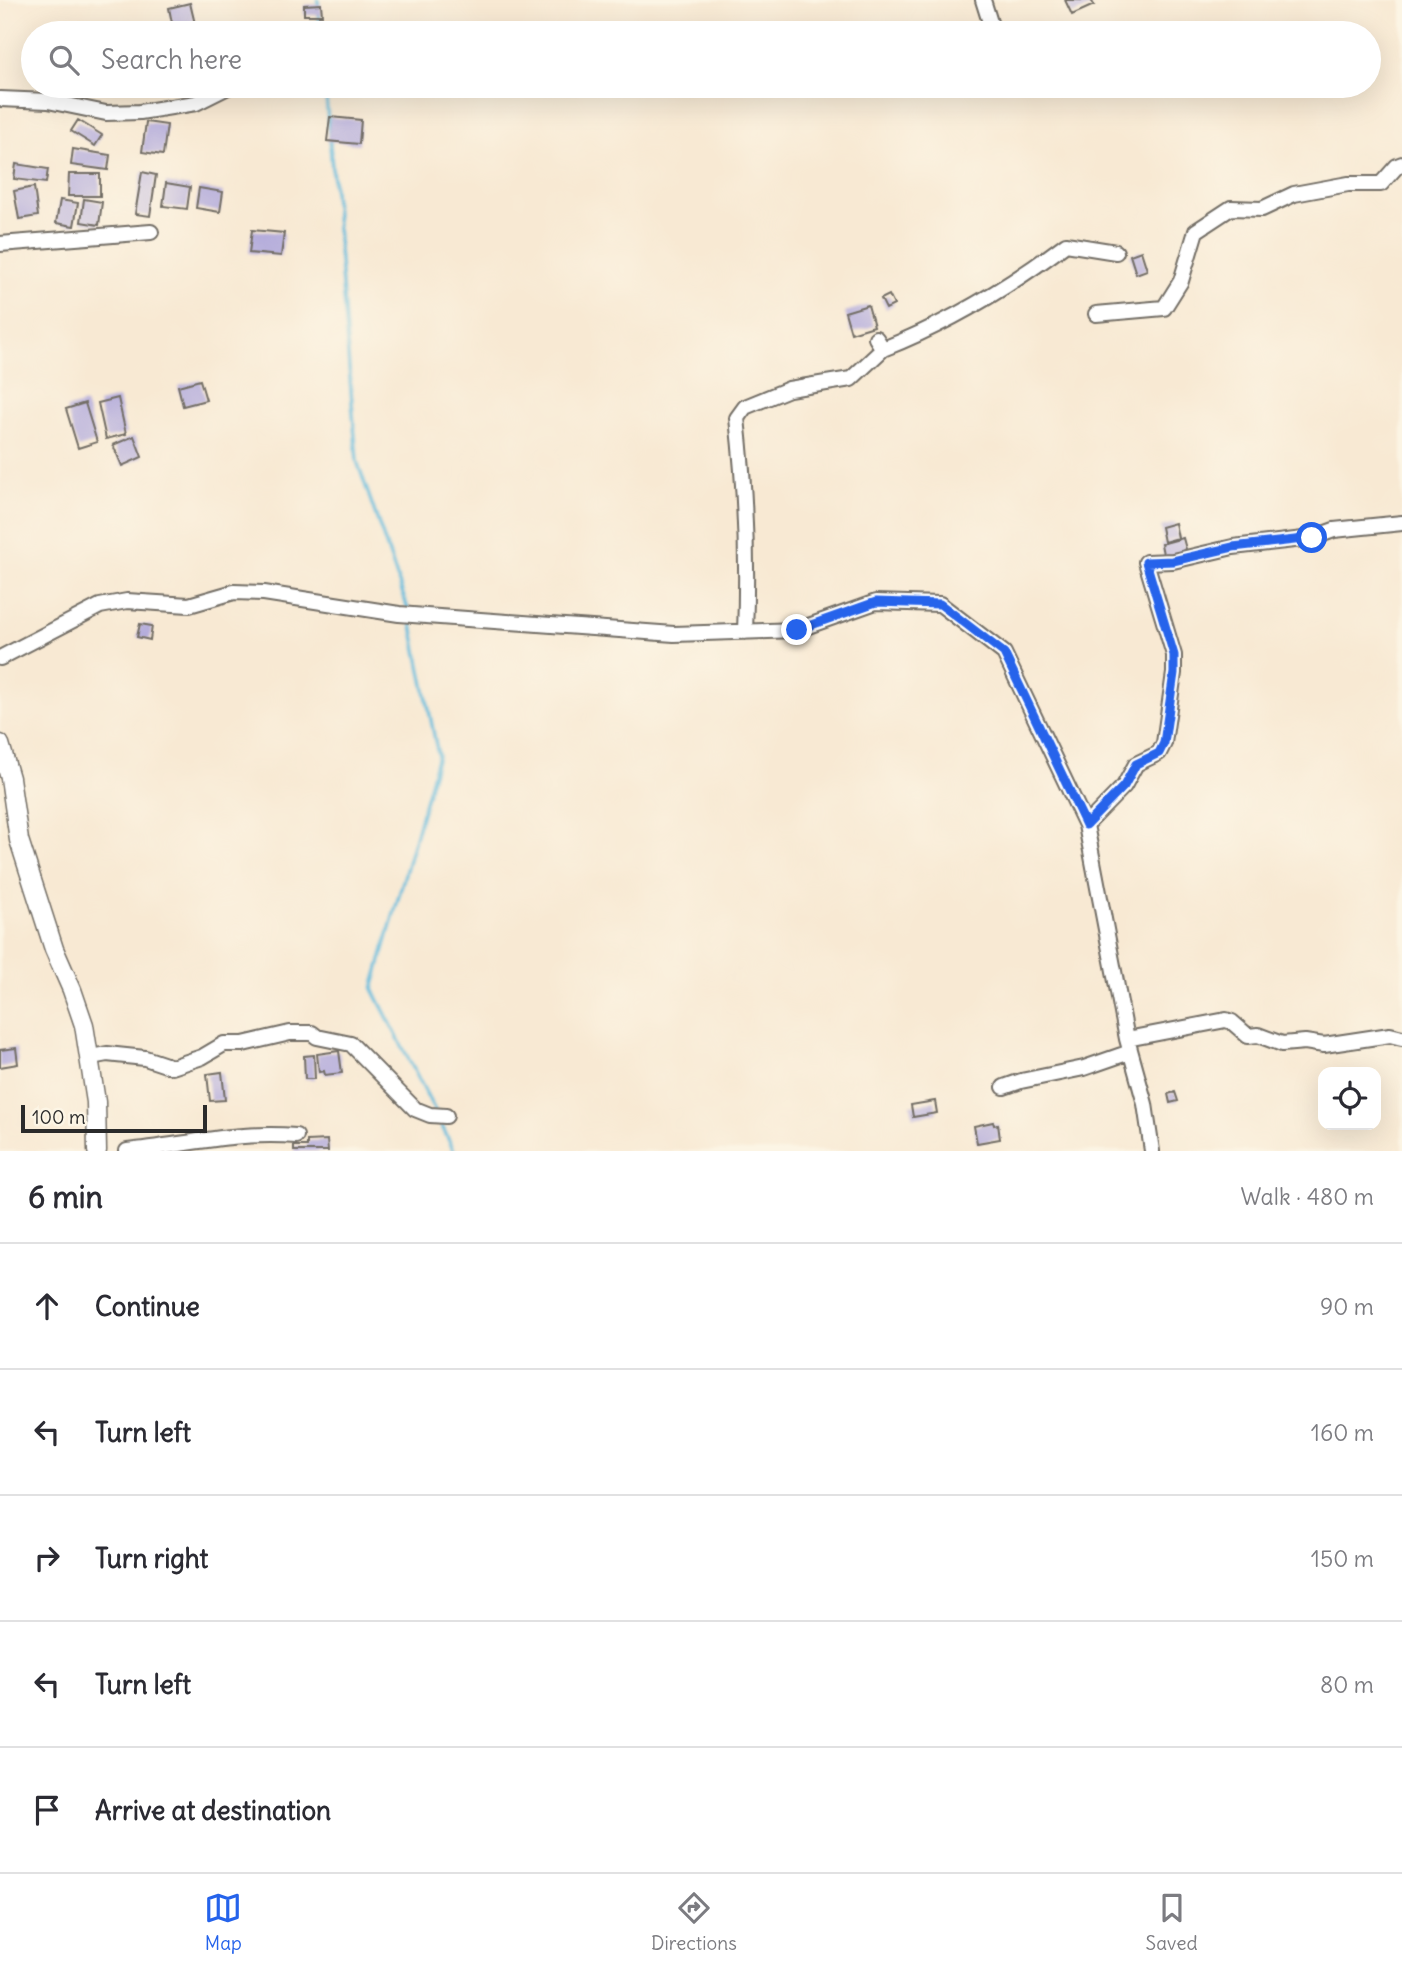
<!DOCTYPE html>
<html lang="en">
<head>
<meta charset="utf-8">
<style>
	:root { --surface:#fff; --page:#f2f2f3; --text:#2b2b33; --muted:#7c7c81; --line:#e1e1e2; --accent:#2563eb }
	body { margin:0; font-family:Delius,sans-serif; background:var(--page); color:var(--text) }
	.controls { position:absolute; right:21px; bottom:21px; display:grid; overflow:hidden; border-radius:14px; box-shadow:0 7px 28px #0002 }
	.controls button { width:63px; height:63px; display:grid; place-items:center; padding:0; border:0; border-bottom:2px solid var(--line); background:var(--surface); color:var(--text); font:35px sans-serif }
	.scale { position:absolute; left:21px; bottom:18px; width:186px; box-sizing:border-box; padding-left:7px; border:4px solid #2b2b2b; border-top:0; font-size:19px; line-height:24px; white-space:nowrap; color:#2b2b2b; -webkit-text-stroke:5px #fcf5e5; paint-order:stroke }
	.stop { position:absolute; width:21px; height:21px; margin:-16px; border:5px solid #2563eb; border-radius:50%; background:#fff }
	.stop.end { background:#2563eb; border-color:#fff; box-shadow:0 2px 7px #0008 }
	.list { margin:0; padding:0; list-style:none }
	h2 { display:flex; justify-content:space-between; align-items:center; height:91px; margin:0; padding:0 28px; font-size:30px }
	h2 small { font-size:23px; font-weight:400; color:var(--muted) }
	.list li { display:grid; grid-template-columns:46px 1fr auto; gap:21px; align-items:center; box-sizing:border-box; height:126px; padding:0 28px; border-top:2px solid var(--line) }
	.list b { display:block; font-size:26px; white-space:nowrap }
	.list em { font-size:23px; font-style:normal; color:var(--muted) }
	.icon { flex:none; width:38px; height:38px; fill:none; stroke:currentColor; stroke-width:2; stroke-linecap:round; stroke-linejoin:round }
	.map { position:relative; flex:none; width:1402px; height:1151px; overflow:hidden }
	.search { position:absolute; background:var(--surface); box-shadow:0 7px 28px #0002; left:21px; right:21px; top:21px; height:77px; display:flex; align-items:center; gap:18px; box-sizing:border-box; padding:0 24px; border-radius:38px; color:var(--muted); font-size:26px }
	.sheet { height:721px; background:var(--surface) }
	nav { display:flex; justify-content:space-around; align-items:center; box-sizing:border-box; height:98px; border-top:2px solid var(--line); background:var(--surface); font-size:19px; color:var(--muted) }
	nav a { display:grid; justify-items:center; gap:4px }
	nav .on { color:var(--accent) }
	.map>svg:first-child { display:block }
	.lines { fill:none; stroke-linecap:round; stroke-linejoin:round }
	.stream { stroke:#5ebadc; stroke-width:3.5 }
	.building { fill:#b4acdb }
	.minor-casing { stroke:#736e66; stroke-width:18 }
	.tertiary-casing { stroke:#736e66; stroke-width:21 }
	.minor { stroke:#fff; stroke-width:14 }
	.tertiary { stroke:#fff; stroke-width:18 }
	.route { stroke:#2563eb; stroke-width:9 }
</style>
</head>
<body>
<div class="map">
<svg width="1402" height="1151" viewBox="0 0 1402 1151">
	<rect width="100%" height="100%" fill="#fcf5e5"/>
	<filter id="ink" filterUnits="userSpaceOnUse"><feTurbulence type="fractalNoise" baseFrequency=".0143" numOctaves="2"/><feDisplacementMap in="SourceGraphic" scale="14" xChannelSelector="R" yChannelSelector="G"/><feConvolveMatrix kernelMatrix="1 2 1 2 8 2 1 2 1" color-interpolation-filters="sRGB"/></filter>
	<filter id="wash" filterUnits="userSpaceOnUse"><feTurbulence type="fractalNoise" baseFrequency=".00686" numOctaves="4" result="noise"/><feDisplacementMap in="SourceGraphic" scale="28" xChannelSelector="R" yChannelSelector="G"/><feGaussianBlur stdDeviation="1.57" result="paint"/><feColorMatrix in="noise" values="0 0 0 0 0 0 0 0 0 0 0 0 0 0 0 0 0 1.4 0 .05"/><feComposite in="paint" operator="in"/></filter>
	<g filter="url(#wash)">
		<rect width="100%" height="100%" fill="#f8e9d3"/>
		<g class="lines">
			<path class="stream" d="M 318,0 L 320,33
				M 325,86 L 357,461 L 408,609
				M 411,620 L 438,755 L 373,989 L 435,1111
				M 438,1118 L 454,1151"/>
		</g>
		<g id="blocks">
			<path class="building" d="M 1065,0 L 1091,0 L 1094,5 L 1072,15 Z
				M 190,3 L 195,24 L 173,28 L 169,8 Z
				M 321,4 L 322,15 L 304,15 L 304,5 Z
				M 1037,26 L 1040,33 L 1017,33 Z
				M 330,117 L 361,120 L 359,144 L 327,141 Z
				M 78,120 L 102,135 L 95,146 L 71,131 Z
				M 146,122 L 167,125 L 163,155 L 142,152 Z
				M 73,149 L 110,155 L 108,170 L 71,165 Z
				M 16,164 L 48,169 L 46,183 L 14,179 Z
				M 142,172 L 156,175 L 150,216 L 135,214 Z
				M 69,174 L 100,174 L 100,196 L 68,196 Z
				M 166,183 L 190,187 L 187,209 L 163,206 Z
				M 34,187 L 38,216 L 19,219 L 14,191 Z
				M 199,188 L 223,192 L 220,212 L 196,208 Z
				M 84,199 L 102,202 L 99,225 L 81,222 Z
				M 60,200 L 78,203 L 74,226 L 56,223 Z
				M 252,230 L 284,233 L 281,256 L 249,253 Z
				M 1141,251 L 1147,270 L 1136,274 L 1130,255 Z
				M 889,295 L 894,305 L 886,309 L 881,299 Z
				M 868,305 L 874,326 L 851,333 L 845,312 Z
				M 200,380 L 206,400 L 183,406 L 178,386 Z
				M 118,398 L 126,434 L 106,439 L 98,403 Z
				M 85,403 L 97,442 L 78,448 L 66,409 Z
				M 134,436 L 142,457 L 122,466 L 113,445 Z
				M 1175,523 L 1178,538 L 1164,542 L 1161,527 Z
				M 1183,538 L 1187,553 L 1164,559 L 1161,544 Z
				M 140,624 L 152,626 L 150,640 L 137,637 Z
				M 16,1048 L 18,1064 L 0,1067 L 0,1050 Z
				M 339,1051 L 342,1073 L 325,1075 L 324,1071 L 319,1072 L 317,1054 Z
				M 314,1055 L 315,1079 L 305,1079 L 304,1056 Z
				M 222,1072 L 225,1100 L 210,1101 L 207,1074 Z
				M 1175,1092 L 1178,1101 L 1170,1103 L 1168,1094 Z
				M 935,1101 L 937,1113 L 913,1117 L 911,1105 Z
				M 993,1122 L 994,1125 L 998,1124 L 1000,1139 L 977,1143 L 974,1126 Z
				M 327,1140 L 328,1151 L 294,1151 L 294,1146 L 307,1146 L 307,1141 Z"/>
		</g>
	</g>
	<g filter="url(#ink)">
		<use href="#blocks" fill-opacity="0" stroke="#736e66" stroke-width="2"/>
		<g class="lines">
			<defs>
				<path id="minor" d="M 983,0 L 993,32
					M 0,99 L 48,101 L 106,113 L 140,112 L 196,103 L 230,86
					M 0,244 L 151,232
					M 1096,314 L 1164,308 L 1181,281 L 1196,231 L 1231,208 L 1262,209 L 1294,194 L 1348,184 L 1381,184 L 1397,166 L 1402,164
					M 883,349 C 949,323 1009,287 1066,244 L 1116,252
					M 745,632 C 748,561 745,489 737,418 L 745,407 L 789,389 L 851,379 L 883,349 L 876,338
					M 0,658 L 100,606 L 127,601 L 189,605 L 234,592 L 264,593 L 399,614 L 674,634 L 797,630 L 876,602 L 940,604 L 1004,653 L 1086,825 L 1127,1039 L 1145,1104 L 1152,1151
					M 1086,825 L 1124,786 L 1136,764 L 1159,753 L 1164,743 L 1174,673 L 1174,655 L 1146,562 L 1173,561 L 1233,547 L 1312,538 L 1334,530 L 1402,523
					M 1127,1039 L 1226,1020 L 1232,1022 L 1248,1036 L 1258,1035 L 1282,1044 L 1305,1042 L 1324,1045 L 1390,1035 L 1402,1038
					M 91,1057 L 107,1054 L 145,1058 L 172,1067 L 202,1057 L 224,1044 L 243,1044 L 290,1033 L 312,1033 L 317,1037 L 351,1044 L 415,1109 L 430,1115 L 446,1116
					M 1004,1087 L 1021,1081 L 1084,1068 L 1130,1052
					M 127,1151 C 185,1145 237,1131 296,1136"/>
				<path id="tertiary" d="M 0,744 L 10,778 L 19,840 L 54,949 L 72,990 L 84,1025 L 96,1102 L 97,1151"/>
			</defs>
			<use href="#minor" class="minor-casing"/>
			<use href="#tertiary" class="tertiary-casing"/>
			<use href="#minor" class="minor"/>
			<use href="#tertiary" class="tertiary"/>
		</g>
	</g>
	<g class="lines" filter="url(#ink)">
		<path class="route" d="M 797,630 L 876,602 L 940,604 L 1004,653 L 1086,825 L 1124,786 L 1136,764 L 1159,753 L 1164,743 L 1174,673 L 1174,655 L 1146,562 L 1173,561 L 1233,547 L 1312,538"/>
	</g>
</svg>
<div class="controls">
<button><svg class="icon" aria-label="locate" viewBox="0 0 24 24"><circle cx="12" cy="12" r="6"/><path d="M12 2v4M12 18v4M2 12h4M18 12h4"/></svg></button>
</div>
<div class="scale">100 m</div>
<div class="stop" style="left:1312px;top:538px"></div>
<div class="stop end" style="left:797px;top:630px"></div>
<div class="search"><svg class="icon" aria-label="search" viewBox="0 0 24 24"><circle cx="10" cy="10" r="6"/><path d="M15 15l6 6"/></svg>Search here</div>
</div>
<section class="sheet">
<h2>6 min<small>Walk · 480 m</small></h2>
<ul class="list">
<li><svg class="icon" aria-label="ahead" viewBox="0 0 24 24"><path d="M12 20V5M6 11l6-6 6 6"/></svg><div><b>Continue</b></div><em>90 m</em></li>
<li><svg class="icon" aria-label="left" viewBox="0 0 24 24"><path d="M17 20v-9H6M10 6l-5 5 5 5"/></svg><div><b>Turn left</b></div><em>160 m</em></li>
<li><svg class="icon" aria-label="right" viewBox="0 0 24 24"><path d="M7 20v-9h11M14 6l5 5-5 5"/></svg><div><b>Turn right</b></div><em>150 m</em></li>
<li><svg class="icon" aria-label="left" viewBox="0 0 24 24"><path d="M17 20v-9H6M10 6l-5 5 5 5"/></svg><div><b>Turn left</b></div><em>80 m</em></li>
<li><svg class="icon" aria-label="arrive" viewBox="0 0 24 24"><path d="M6 21V4h12l-3 4 3 4H6"/></svg><div><b>Arrive at destination</b></div></li>
</ul>
</section>
<nav>
<a class="on"><svg class="icon" aria-label="map" viewBox="0 0 24 24"><path d="M3 6l6-2 6 2 6-2v14l-6 2-6-2-6 2zM9 4v14M15 6v14"/></svg>Map</a>
<a><svg class="icon" aria-label="directions" viewBox="0 0 24 24"><path d="M12 3l9 9-9 9-9-9zM9 14v-3h6M13 9l2 2-2 2"/></svg>Directions</a>
<a><svg class="icon" aria-label="saved" viewBox="0 0 24 24"><path d="M7 4h10v16l-5-4-5 4z"/></svg>Saved</a>
</nav>
</body>
</html>
